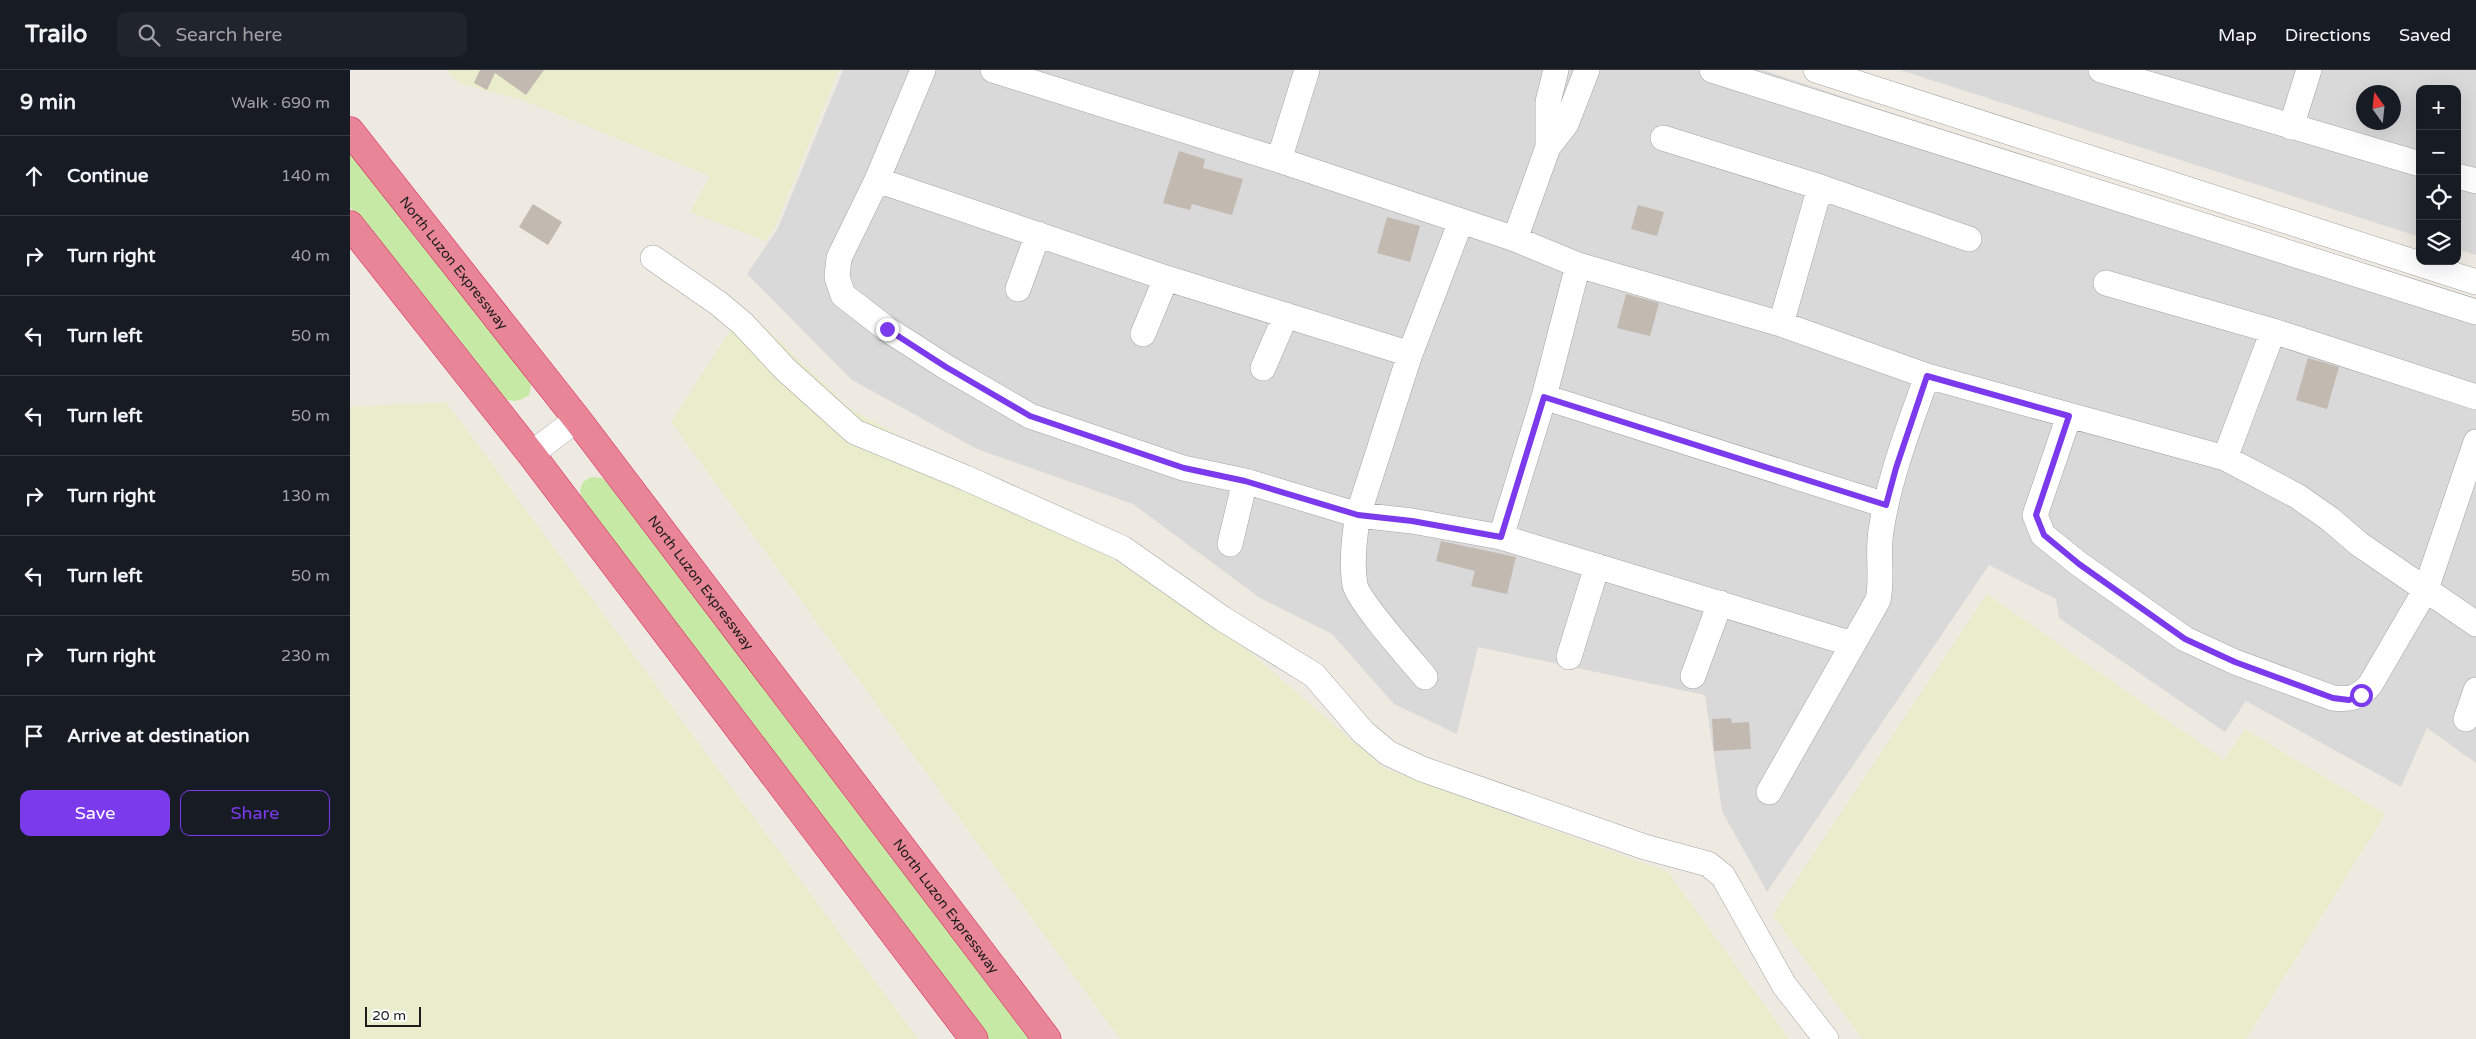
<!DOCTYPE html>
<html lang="en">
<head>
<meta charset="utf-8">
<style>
	:root { --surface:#171b24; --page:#20242c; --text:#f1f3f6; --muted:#9ea1a6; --line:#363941; --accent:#7c3aed }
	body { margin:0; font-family:"Varela Round",sans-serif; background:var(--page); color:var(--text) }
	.controls { position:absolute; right:15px; top:15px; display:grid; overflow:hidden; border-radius:10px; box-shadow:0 5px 20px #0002 }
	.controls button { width:45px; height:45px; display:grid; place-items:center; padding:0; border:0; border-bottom:1px solid var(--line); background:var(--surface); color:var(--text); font:25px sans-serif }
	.compass { position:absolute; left:2006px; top:15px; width:45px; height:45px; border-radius:50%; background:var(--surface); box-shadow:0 5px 20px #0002; rotate:345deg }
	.scale { position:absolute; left:15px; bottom:12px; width:56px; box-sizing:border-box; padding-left:5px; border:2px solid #1c1c1c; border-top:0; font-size:14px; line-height:18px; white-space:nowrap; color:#1c1c1c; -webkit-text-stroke:4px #fff; paint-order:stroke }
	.stop { position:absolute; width:15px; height:15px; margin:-11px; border:4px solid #7c3aed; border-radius:50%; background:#fff }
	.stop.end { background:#7c3aed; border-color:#fff; box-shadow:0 1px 5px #0008 }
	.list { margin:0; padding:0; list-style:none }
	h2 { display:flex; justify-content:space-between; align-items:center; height:65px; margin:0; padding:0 20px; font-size:21px }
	h2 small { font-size:16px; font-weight:400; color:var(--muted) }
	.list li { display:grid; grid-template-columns:32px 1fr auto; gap:15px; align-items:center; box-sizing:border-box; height:80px; padding:0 20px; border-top:1px solid var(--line) }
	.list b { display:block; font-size:19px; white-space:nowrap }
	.list em { font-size:16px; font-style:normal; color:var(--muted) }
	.actions { display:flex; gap:10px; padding:15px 20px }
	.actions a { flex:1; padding:11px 0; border:1px solid var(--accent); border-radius:10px; text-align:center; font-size:18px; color:var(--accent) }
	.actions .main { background:var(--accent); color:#fff }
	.icon { flex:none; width:28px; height:28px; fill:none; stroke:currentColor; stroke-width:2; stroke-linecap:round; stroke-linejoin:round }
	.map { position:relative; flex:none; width:2126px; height:969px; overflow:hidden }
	header { display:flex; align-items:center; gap:30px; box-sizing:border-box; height:70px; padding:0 25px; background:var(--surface); border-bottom:1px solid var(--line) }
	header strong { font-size:24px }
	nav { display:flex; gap:28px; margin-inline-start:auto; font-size:18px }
	.search { width:350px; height:45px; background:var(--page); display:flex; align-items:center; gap:12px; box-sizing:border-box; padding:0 18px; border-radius:10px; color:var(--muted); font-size:19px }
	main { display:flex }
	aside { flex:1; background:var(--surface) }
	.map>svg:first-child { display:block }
	.residential { fill:#dad9d9; fill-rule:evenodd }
	.farmland { fill:#eaedcc }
	.grass { fill:#c6eaa5 }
	.building { fill:#c2b9b1 }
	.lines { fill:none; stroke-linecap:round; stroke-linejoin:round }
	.minor-casing { stroke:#a3a3a3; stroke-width:26 }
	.highway-casing { stroke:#da205d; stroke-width:29 }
	.minor { stroke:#fff; stroke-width:25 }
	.highway { stroke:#e88697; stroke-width:28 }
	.route { stroke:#7c3aed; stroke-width:6 }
	.labels { text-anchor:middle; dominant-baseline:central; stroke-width:4; stroke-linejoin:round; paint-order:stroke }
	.street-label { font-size:14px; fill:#1c1c1c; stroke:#fff }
</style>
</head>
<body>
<header>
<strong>Trailo</strong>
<div class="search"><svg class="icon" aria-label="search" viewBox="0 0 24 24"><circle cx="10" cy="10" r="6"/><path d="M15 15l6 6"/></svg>Search here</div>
<nav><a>Map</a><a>Directions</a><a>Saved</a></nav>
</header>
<main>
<aside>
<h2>9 min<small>Walk · 690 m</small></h2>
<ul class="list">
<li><svg class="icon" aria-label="ahead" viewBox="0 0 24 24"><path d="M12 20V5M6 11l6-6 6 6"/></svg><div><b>Continue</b></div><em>140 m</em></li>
<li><svg class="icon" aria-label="right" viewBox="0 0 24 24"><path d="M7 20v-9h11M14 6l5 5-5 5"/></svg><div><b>Turn right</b></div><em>40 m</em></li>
<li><svg class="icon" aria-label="left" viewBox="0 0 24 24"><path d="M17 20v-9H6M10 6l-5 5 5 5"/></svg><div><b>Turn left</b></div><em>50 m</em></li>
<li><svg class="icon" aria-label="left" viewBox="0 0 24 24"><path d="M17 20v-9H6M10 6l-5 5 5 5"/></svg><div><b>Turn left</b></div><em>50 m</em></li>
<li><svg class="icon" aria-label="right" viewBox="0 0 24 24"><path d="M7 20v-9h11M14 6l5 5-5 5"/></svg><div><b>Turn right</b></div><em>130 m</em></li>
<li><svg class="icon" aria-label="left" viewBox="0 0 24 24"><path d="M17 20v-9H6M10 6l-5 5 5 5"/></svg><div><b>Turn left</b></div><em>50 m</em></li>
<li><svg class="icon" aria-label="right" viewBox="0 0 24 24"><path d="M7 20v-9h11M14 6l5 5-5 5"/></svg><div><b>Turn right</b></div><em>230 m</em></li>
<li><svg class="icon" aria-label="arrive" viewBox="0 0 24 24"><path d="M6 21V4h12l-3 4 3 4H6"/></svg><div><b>Arrive at destination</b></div></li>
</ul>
<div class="actions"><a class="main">Save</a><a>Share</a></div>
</aside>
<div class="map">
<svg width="2126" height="969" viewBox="0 0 2126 969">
	<rect width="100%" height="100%" fill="#eeeae1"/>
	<path class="residential" d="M 493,0 L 1413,0 L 1818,135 L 2126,229 L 2126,693 L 2077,658 L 2051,717 L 1896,631 L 1875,662 L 1709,548 L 1706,529 L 1639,495 L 1417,822 L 1372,741 L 1355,625 L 1128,577 L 1107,664 L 1044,634 L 982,564 L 910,528 L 783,434 L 627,379 L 502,310 L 397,204 L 427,160 Z
		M 1550,0 L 2126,0 L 2126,185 L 2107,179 L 2107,19 L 2070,19 L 2070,167 ZM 2014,22 L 2044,22 L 2044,52 L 2014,52 Z"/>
	<path class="farmland" d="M 97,0 L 489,0 L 425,157 L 416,171 L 340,142 L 360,106 L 175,31 L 109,13 Z
		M 395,238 L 499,338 L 710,455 L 879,564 L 1035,699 L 1318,802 L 1439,969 L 770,969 L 321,352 Z
		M 96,332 L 568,969 L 0,969 L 0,337 Z
		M 1637,524 L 1874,690 L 1895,659 L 2035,744 L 1896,969 L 1512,969 L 1423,845 Z"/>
	<path class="grass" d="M 0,78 L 177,303 L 181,316 L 179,325 C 168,333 161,332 149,327 L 0,137 Z
		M 241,407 L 252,408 L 259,412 L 680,969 L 634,969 L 232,433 L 230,420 L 233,412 Z"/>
	<path class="building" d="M 130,0 L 194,0 L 176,25 L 145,3 L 137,20 L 124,13 Z
		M 829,81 L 855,89 L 853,98 L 893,109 L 882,145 L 842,134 L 840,140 L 813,133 Z
		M 183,134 L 212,152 L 198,175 L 169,157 Z
		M 1288,135 L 1314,142 L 1307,166 L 1281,159 Z
		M 1037,147 L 1070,156 L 1060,192 L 1027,183 Z
		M 1276,224 L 1309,233 L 1300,266 L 1267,258 Z
		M 1958,288 L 1989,297 L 1977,339 L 1946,330 Z
		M 1091,471 L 1166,487 L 1157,524 L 1121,516 L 1125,501 L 1086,491 Z
		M 1381,648 L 1382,653 L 1399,652 L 1401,679 L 1364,681 L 1362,649 Z"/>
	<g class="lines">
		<defs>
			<path id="minor" d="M 573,0 L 527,110 L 489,188 L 487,207 L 493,225 L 537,259 L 596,297 L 680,346 L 833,398 L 895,411 L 1008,445 L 1062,451 L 1151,467 L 1502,574
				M 643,0 L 929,90 L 1165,169 L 1228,195 L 1431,254 L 1577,306 L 1875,388 L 1947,426 L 1980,449 L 2009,474 L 2126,554
				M 1362,0 L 2126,242
				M 1466,0 L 2126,212
				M 1751,0 L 2070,94
				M 1941,57 L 1959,0
				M 1313,68 L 1470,117 L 1619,169
				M 1198,77 L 1198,32 L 1206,0
				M 929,90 L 957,0
				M 2107,106 L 2126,111
				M 527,110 L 816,208 L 1060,284
				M 1165,169 L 1198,77 L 1216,54 L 1237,0
				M 303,188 L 368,233 L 392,253 L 436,300 L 505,362 L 616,408 L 772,478 L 873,549 L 964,605 L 1013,662 L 1038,683 L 1072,699 L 1295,777 L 1358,794 L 1373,806 L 1434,915 L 1476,969
				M 1756,213 L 1923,261 L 2126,327
				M 668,219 L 688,164
				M 1431,254 L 1470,117
				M 793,264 L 816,208
				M 913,298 L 936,245
				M 1194,327 L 1535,435
				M 1719,346 L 1685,445 L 1693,465 L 1729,494 L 1835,569 L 1885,592 L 1983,628 C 2000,630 2008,628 2020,615 L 2076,519 L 2126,372
				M 181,384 L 227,349
				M 1875,388 L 1923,261
				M 1151,467 L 1194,327 L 1228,195
				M 880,474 L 895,411
				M 1219,587 L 1247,496
				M 1343,606 L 1370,533
				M 1075,607 C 1061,590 1009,532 1005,515 C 1001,492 1004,468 1008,445 L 1060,284 L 1111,151
				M 2116,649 L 2126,620
				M 1419,722 L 1528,530 C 1533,507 1527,485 1531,461 C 1539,408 1559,357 1577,306"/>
			<g id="highway">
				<path id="s1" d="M 0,61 L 227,349 L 697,969"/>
				<path d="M 0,155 L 181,384 L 624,969"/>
			</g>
		</defs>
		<use href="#minor" class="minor-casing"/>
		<use href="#highway" class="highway-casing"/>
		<use href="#minor" class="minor"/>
		<use href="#highway" class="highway"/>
	</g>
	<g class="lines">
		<path class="route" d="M 537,259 L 596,297 L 680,346 L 834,398 L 895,411 L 1008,445 L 1062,451 L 1151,467 L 1194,327 L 1536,435 L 1546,398 L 1577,306 L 1719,346 L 1686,445 L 1694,465 L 1729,494 L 1835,569 L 1885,592 L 1983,628 L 1999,630 L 2011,625"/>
	</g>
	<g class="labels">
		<g class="street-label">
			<text stroke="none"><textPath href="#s1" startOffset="168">North Luzon Expressway</textPath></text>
			<text stroke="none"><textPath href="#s1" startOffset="572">North Luzon Expressway</textPath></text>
			<text stroke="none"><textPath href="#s1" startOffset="978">North Luzon Expressway</textPath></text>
		</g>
	</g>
</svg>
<div class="controls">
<button>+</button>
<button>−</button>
<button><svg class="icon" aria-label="locate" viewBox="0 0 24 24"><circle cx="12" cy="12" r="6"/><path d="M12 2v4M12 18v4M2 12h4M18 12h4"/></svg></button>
<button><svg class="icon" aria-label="layers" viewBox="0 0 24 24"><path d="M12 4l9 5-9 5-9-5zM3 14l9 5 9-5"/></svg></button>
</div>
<svg class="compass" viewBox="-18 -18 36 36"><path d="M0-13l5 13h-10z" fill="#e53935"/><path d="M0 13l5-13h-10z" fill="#9ea1a6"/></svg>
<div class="scale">20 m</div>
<div class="stop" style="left:2011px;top:625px"></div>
<div class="stop end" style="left:537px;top:259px"></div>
</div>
</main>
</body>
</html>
